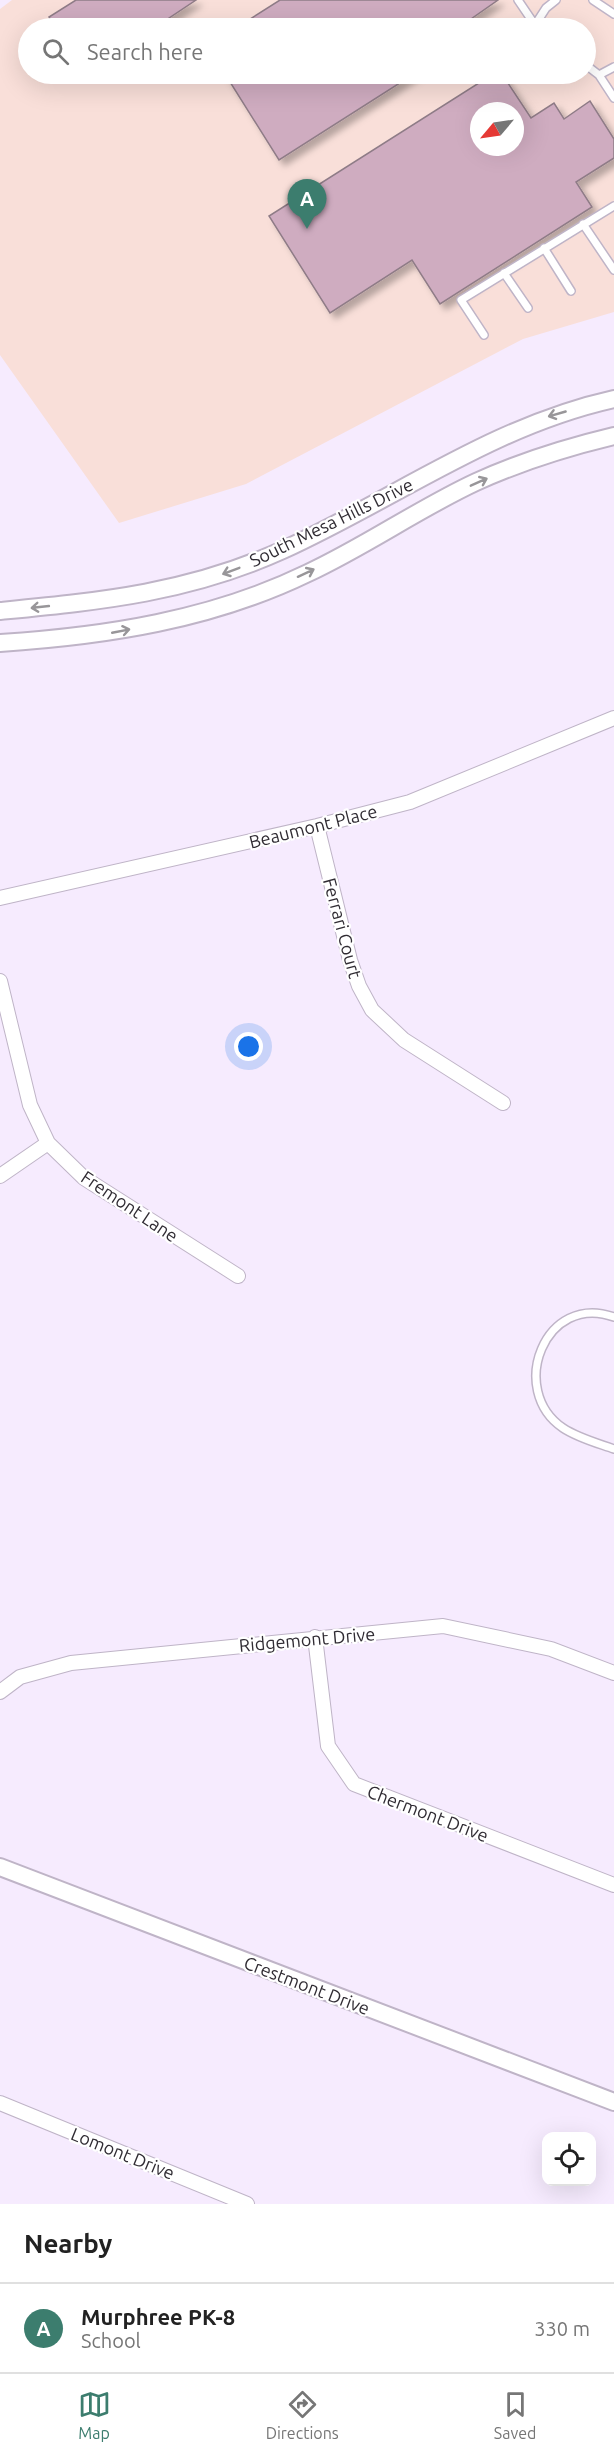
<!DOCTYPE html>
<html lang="en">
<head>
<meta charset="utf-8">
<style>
	:root { --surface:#fff; --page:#f2f2f2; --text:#222; --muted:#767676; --line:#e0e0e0; --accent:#3c7d6e }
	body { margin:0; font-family:Ubuntu,sans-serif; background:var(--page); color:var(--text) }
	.controls { position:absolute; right:18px; bottom:18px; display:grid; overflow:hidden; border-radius:12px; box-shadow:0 6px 24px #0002 }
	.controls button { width:54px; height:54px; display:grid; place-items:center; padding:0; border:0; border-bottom:2px solid var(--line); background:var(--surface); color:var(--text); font:30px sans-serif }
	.compass { position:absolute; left:470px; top:102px; width:54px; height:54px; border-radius:50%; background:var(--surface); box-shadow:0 6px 24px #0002; rotate:241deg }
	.you { position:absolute; left:249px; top:1047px; width:21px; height:21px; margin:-15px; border:4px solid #fff; border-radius:50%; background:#1a73e8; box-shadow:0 0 0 9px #1a73e833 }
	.badge { display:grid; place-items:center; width:39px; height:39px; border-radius:50%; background:var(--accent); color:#fff; font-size:20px; font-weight:700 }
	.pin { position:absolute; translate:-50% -50px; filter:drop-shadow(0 2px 3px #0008) }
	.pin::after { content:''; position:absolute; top:32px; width:21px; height:18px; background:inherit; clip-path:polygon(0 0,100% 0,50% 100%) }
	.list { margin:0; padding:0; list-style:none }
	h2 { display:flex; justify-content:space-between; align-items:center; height:78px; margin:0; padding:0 24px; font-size:26px }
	h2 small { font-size:20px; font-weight:400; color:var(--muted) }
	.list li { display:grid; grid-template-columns:39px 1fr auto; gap:18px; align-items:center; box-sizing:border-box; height:90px; padding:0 24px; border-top:2px solid var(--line) }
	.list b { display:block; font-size:22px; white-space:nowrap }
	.list p { margin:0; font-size:20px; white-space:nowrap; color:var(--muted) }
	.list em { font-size:20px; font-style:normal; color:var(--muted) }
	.icon { flex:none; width:33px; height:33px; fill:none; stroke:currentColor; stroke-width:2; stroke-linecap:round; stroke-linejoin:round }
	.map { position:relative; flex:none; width:614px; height:2204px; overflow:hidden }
	.search { position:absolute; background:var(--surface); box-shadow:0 6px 24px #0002; left:18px; right:18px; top:18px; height:66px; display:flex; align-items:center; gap:15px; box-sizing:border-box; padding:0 21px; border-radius:33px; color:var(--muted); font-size:22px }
	.sheet { height:168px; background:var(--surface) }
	nav { display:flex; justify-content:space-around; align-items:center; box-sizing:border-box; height:84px; border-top:2px solid var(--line); background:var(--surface); font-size:16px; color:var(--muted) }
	nav a { display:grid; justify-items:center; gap:3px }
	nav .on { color:var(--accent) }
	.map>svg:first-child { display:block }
	.education { fill:#f9dfd9; fill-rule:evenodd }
	.building { fill:#cfacc0; stroke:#8f7c87; stroke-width:1.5; fill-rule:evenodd; filter:url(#shadow) }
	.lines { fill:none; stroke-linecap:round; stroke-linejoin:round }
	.service-casing { stroke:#bfb4c7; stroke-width:10 }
	.minor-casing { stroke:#bfb4c7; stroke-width:16 }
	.tertiary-casing { stroke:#bfb4c7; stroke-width:20 }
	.service { stroke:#fff; stroke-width:7 }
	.minor { stroke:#fff; stroke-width:14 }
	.tertiary { stroke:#fff; stroke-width:16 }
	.oneway { stroke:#989699 }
	.labels { text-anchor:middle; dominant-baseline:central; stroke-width:4.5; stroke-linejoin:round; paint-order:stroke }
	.street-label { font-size:18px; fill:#302c33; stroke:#fff }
</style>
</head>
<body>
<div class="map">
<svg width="614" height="2204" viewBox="0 0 614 2204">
	<defs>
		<filter id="shadow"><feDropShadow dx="5.5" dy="5.5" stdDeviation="3" flood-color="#0004"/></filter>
	</defs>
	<rect width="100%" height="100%" fill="#f6ebfe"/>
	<path class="education" d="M 12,0 L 614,0 L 614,312 L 523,339 L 246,484 L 119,523 L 0,355 L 0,9 ZM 28,28 L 586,28 L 586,74 L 28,74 ZM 479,111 L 515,111 L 515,147 L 479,147 Z"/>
	<path class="building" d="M 76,0 L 196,0 L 154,28 L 56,28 L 49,17 Z
		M 280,0 L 498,0 L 458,28 L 236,28 Z
		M 225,74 L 414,74 L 279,160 Z
		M 493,74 L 502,74 L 531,118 L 554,103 L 564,119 L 590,101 L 614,139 L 614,158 L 576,182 L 592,207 L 440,304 L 412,260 L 330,313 L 269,216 ZM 479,111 L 515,111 L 515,147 L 479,147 Z"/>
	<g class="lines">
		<defs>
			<path id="service" d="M 518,0 L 537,28
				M 593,0 L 614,14
				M 535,25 L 546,8 L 556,0
				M 586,65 L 599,75 L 614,98
				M 599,75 L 614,67
				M 583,224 L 614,270
				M 544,248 L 571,291
				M 504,273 L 528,308
				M 484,335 L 461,300 L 614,206
				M 614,1317 C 545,1292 507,1390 563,1428 C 578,1438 597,1443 614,1449"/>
			<path id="minor" d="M 317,826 L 350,960 L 359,986 L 372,1010 L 404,1040 L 503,1103
				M 0,898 L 317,826 L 410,802 L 614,718
				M 0,981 L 30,1105 L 48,1143 L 84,1178 L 238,1276
				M 0,1176 L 48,1143
				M 315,1637 L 328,1746 L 354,1784 L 614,1885
				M 0,1692 L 20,1677 L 71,1663 L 443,1626 L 551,1649 L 614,1673
				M 0,2103 L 247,2204"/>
			<path id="tertiary" d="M 0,611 C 102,601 188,593 283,550 C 395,499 492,426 614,399
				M 0,643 C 106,636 211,620 308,573 C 366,546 418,509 476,482 C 520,462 568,447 614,436
				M 0,1867 L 614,2102"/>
		</defs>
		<use href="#service" class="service-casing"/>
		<use href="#minor" class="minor-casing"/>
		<use href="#tertiary" class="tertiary-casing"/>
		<use href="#service" class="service"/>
		<use href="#minor" class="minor"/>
		<use href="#tertiary" class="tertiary"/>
	</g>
	<defs><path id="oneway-shaft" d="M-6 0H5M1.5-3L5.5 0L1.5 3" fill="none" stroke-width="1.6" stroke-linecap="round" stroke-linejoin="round" transform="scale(1.5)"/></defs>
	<g class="oneway">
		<use href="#oneway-shaft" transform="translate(557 414) rotate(164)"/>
		<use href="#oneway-shaft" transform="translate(479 482) rotate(-24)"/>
		<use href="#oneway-shaft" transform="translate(231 571) rotate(159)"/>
		<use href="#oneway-shaft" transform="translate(306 573) rotate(-25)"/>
		<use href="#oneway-shaft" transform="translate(40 607) rotate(174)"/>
		<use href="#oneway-shaft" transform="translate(121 631) rotate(-11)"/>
	</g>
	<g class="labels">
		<g class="street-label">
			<text transform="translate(331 522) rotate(-26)">South Mesa Hills Drive</text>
			<text transform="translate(313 826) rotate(-14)">Beaumont Place</text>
			<text transform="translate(343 928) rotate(75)">Ferrari Court</text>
			<text transform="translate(130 1206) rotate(34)">Fremont Lane</text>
			<text transform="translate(307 1639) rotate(-5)">Ridgemont Drive</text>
			<text transform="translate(428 1813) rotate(21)">Chermont Drive</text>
			<text transform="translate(307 1985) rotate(21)">Crestmont Drive</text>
			<text transform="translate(123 2153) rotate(22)">Lomont Drive</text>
		</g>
	</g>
</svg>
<div class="controls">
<button><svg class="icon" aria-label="locate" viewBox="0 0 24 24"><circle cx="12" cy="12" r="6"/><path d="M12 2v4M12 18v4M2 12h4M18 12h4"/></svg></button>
</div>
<svg class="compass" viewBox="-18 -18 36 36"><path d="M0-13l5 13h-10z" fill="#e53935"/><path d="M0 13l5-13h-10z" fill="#767676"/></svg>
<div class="you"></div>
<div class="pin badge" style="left:307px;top:229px">A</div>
<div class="search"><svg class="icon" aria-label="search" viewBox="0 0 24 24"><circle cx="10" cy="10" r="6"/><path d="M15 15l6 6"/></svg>Search here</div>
</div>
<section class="sheet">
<h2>Nearby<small></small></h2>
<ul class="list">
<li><span class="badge">A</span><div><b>Murphree PK-8</b><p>School</p></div><em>330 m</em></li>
</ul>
</section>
<nav>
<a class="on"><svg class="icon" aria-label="map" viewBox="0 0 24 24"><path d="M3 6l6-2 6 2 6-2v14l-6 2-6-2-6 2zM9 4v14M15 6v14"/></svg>Map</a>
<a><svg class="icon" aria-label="directions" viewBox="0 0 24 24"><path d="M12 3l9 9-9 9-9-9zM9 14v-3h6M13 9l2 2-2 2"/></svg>Directions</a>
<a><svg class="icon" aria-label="saved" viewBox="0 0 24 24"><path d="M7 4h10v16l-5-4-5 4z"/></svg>Saved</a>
</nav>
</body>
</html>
